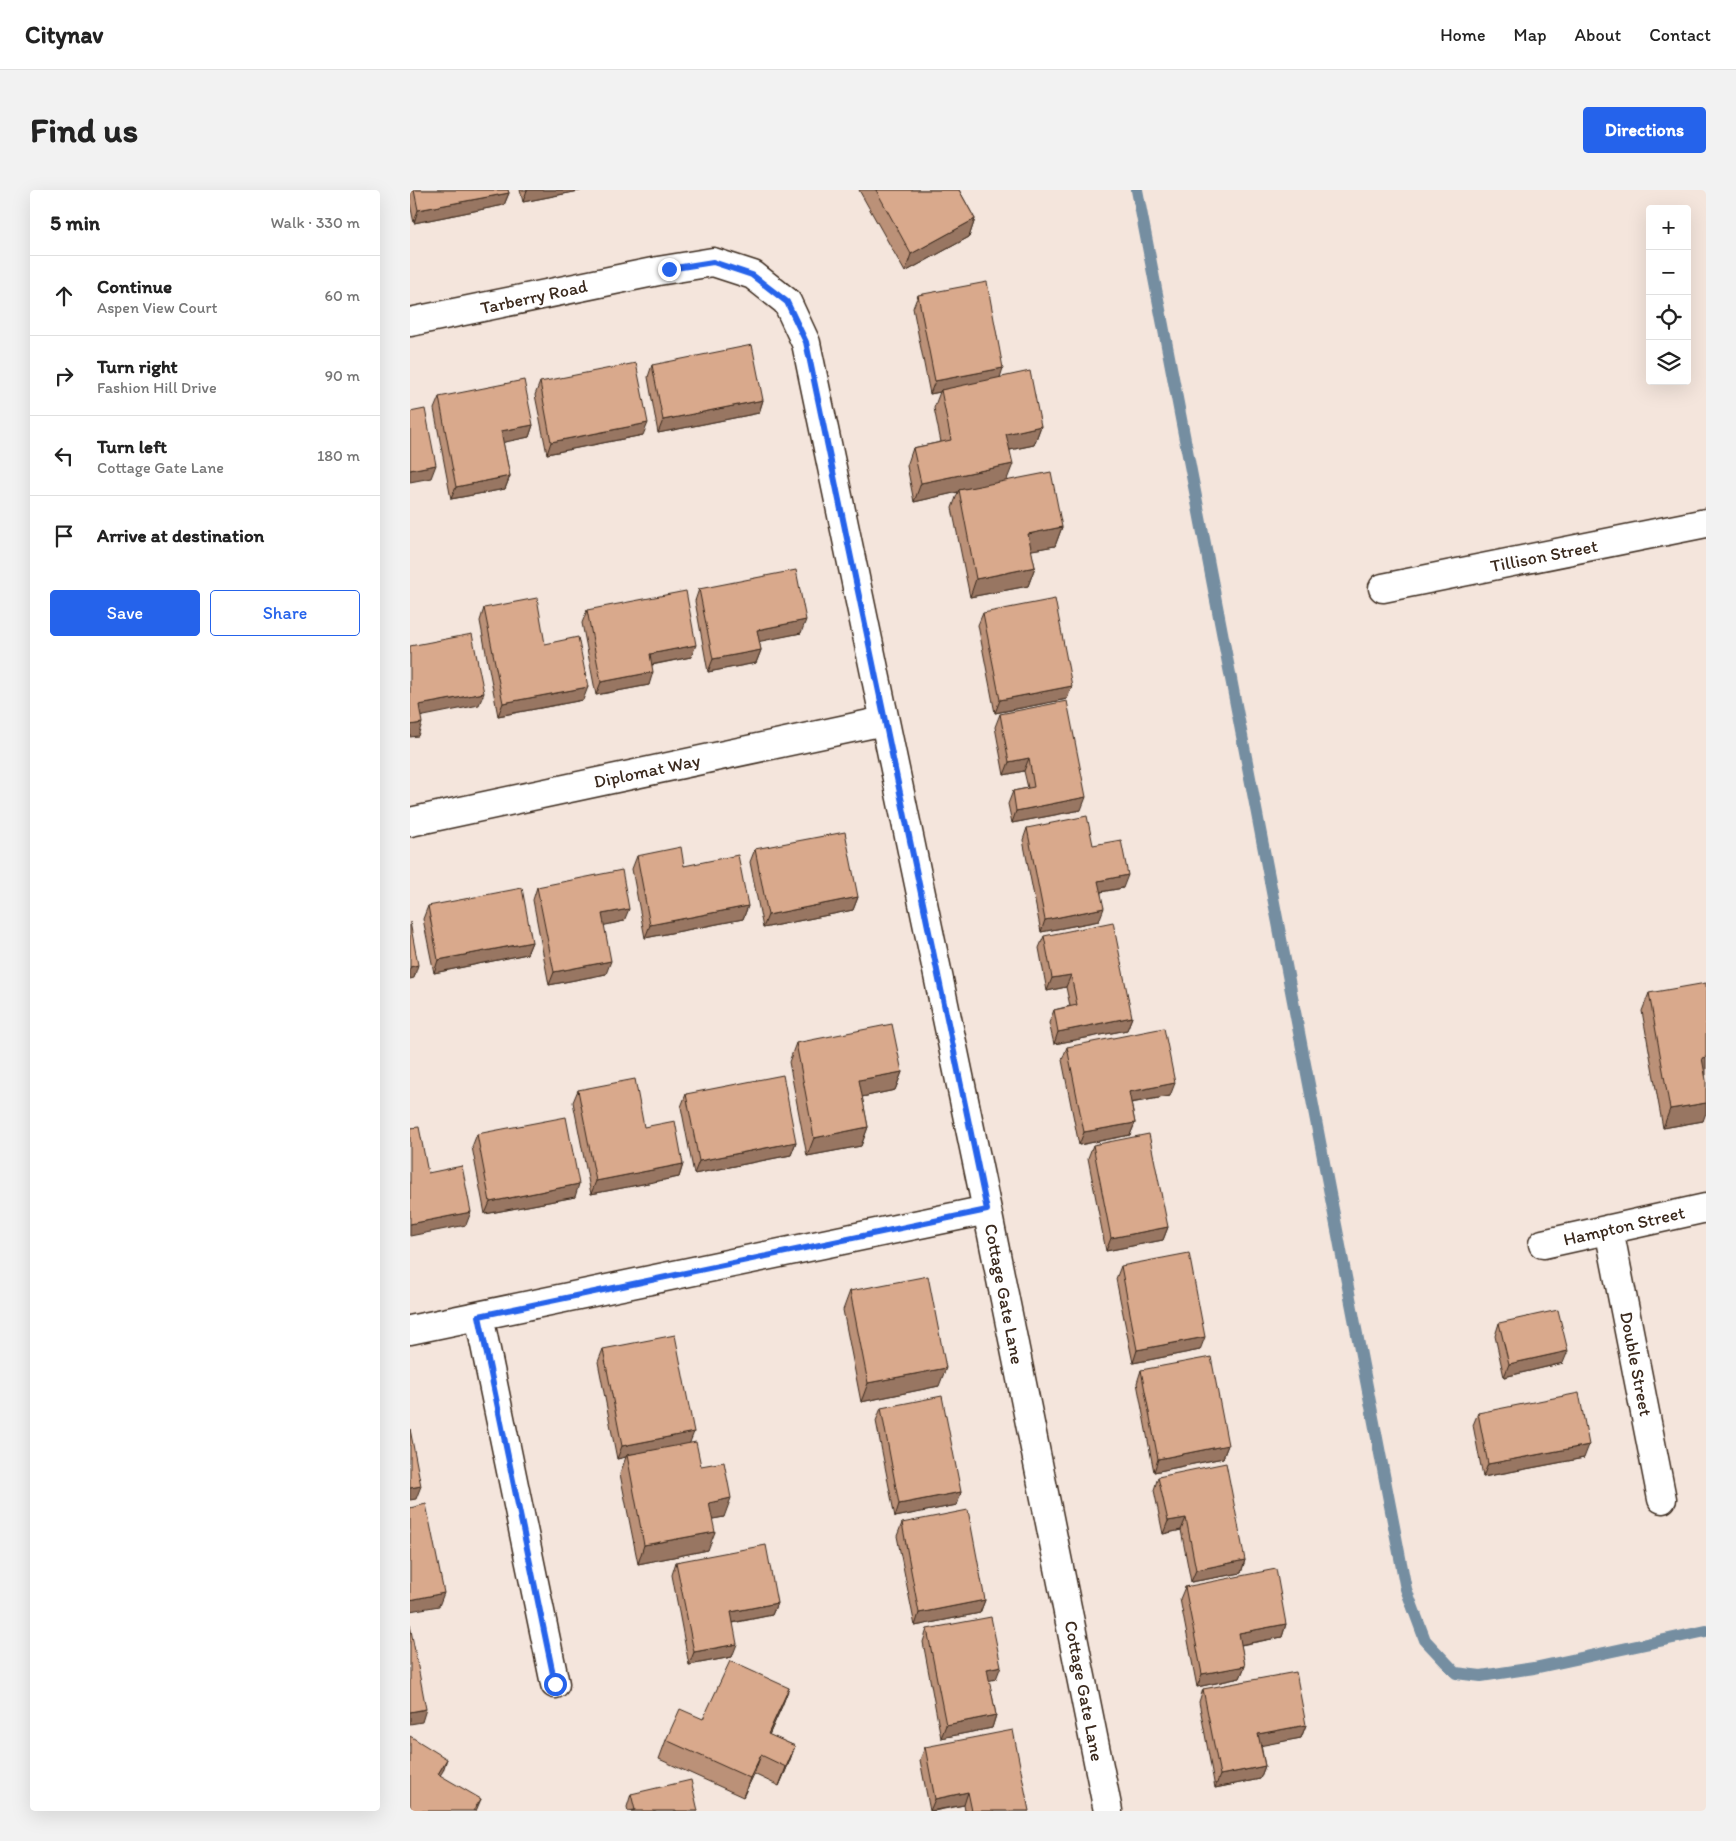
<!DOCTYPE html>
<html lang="en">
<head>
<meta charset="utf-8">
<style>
	:root { --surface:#fff; --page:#f2f2f2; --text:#222; --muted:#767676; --line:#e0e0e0; --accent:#2563eb }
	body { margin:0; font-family:Itim,sans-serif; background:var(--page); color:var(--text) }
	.controls { position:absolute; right:15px; top:15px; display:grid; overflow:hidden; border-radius:5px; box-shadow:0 5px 20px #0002 }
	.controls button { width:45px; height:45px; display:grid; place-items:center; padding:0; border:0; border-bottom:1px solid var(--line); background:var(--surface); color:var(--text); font:25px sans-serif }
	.stop { position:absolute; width:15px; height:15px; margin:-11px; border:4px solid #2563eb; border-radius:50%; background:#fff }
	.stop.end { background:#2563eb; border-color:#fff; box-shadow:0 1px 5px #0008 }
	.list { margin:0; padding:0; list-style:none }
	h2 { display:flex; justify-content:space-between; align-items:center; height:65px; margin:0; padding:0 20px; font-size:21px }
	h2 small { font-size:16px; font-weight:400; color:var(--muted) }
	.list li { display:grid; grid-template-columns:32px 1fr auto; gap:15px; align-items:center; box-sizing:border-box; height:80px; padding:0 20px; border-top:1px solid var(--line) }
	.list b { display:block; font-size:19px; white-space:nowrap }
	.list p { margin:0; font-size:16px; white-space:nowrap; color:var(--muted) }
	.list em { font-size:16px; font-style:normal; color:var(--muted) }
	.actions { display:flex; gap:10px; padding:15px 20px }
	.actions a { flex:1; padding:11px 0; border:1px solid var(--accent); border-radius:5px; text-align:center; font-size:18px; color:var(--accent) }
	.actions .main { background:var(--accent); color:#fff }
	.icon { flex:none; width:28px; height:28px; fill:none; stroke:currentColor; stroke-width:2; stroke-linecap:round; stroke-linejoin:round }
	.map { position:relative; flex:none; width:1296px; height:1621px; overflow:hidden; border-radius:5px }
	header { display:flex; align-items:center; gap:30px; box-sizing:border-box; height:70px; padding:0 25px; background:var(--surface); border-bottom:1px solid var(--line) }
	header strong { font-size:24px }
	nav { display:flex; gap:28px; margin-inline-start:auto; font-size:18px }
	.intro { display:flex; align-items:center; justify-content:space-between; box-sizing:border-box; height:120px; padding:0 30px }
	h1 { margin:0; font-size:35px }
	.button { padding:12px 22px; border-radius:5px; background:var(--accent); color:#fff; font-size:18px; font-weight:700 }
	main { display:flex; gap:30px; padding:0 30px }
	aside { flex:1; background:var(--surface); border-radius:5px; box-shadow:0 5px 20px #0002 }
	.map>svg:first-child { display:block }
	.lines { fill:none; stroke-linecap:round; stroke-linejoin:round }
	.stream { stroke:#758ea1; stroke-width:12 }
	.street-casing { stroke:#3b2a1e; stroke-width:31 }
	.street { stroke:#fff; stroke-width:28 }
	.wall { fill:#bb9178; stroke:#3b2a1e }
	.shaded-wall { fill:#987662; stroke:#3b2a1e }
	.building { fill:#d9a98c; stroke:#3b2a1e }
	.route { stroke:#2563eb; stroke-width:6 }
	.labels { text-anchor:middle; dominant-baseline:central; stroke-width:4.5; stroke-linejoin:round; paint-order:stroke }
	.street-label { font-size:18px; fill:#3b2a1e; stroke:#fff }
</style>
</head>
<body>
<header>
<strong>Citynav</strong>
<nav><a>Home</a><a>Map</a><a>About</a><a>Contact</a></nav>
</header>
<div class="intro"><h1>Find us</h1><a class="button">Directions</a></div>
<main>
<aside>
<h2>5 min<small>Walk · 330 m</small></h2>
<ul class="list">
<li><svg class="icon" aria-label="ahead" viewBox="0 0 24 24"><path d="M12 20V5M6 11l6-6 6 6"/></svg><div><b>Continue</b><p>Aspen View Court</p></div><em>60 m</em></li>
<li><svg class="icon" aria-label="right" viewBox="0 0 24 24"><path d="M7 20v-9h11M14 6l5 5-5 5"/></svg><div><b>Turn right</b><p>Fashion Hill Drive</p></div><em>90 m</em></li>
<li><svg class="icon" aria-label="left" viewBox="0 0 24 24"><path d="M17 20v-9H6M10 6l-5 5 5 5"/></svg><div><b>Turn left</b><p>Cottage Gate Lane</p></div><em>180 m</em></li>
<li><svg class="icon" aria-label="arrive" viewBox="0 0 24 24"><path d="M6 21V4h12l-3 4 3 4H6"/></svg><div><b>Arrive at destination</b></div></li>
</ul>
<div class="actions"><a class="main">Save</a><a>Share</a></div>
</aside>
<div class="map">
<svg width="1296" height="1621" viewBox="0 0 1296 1621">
	<rect width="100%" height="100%" fill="#f4e5dc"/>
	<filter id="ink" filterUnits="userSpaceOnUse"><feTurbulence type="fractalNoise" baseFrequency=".02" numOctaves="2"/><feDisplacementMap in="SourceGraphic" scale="10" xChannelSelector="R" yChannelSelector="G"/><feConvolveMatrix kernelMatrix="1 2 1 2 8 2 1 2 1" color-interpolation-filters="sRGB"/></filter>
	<g filter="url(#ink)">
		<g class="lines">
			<path class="stream" d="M 727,0 L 996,1399 L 1015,1450 L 1046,1483 L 1071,1486 L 1124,1478 L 1296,1441"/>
			<defs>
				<path id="street" d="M 0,132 L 248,81 L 303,72 L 343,85 L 377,112 L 396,153 L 577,1020 L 698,1621
					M 973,398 L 1296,333
					M 0,632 L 474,531
					M 1199,1039 L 1252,1309
					M 1133,1054 L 1296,1018
					M 69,1126 L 145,1494
					M 0,1140 L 577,1020"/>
			</defs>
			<use href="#street" class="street-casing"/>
			<use href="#street" class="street"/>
		</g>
		<path class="wall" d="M 0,0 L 98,0 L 99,3 L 94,15 L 4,33 L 0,14 Z
			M 110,0 L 174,0 L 113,12 Z
			M 449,0 L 549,0 L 565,29 L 559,47 L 495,82 Z
			M 508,105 L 590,187 L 631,236 L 624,255 L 600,260 L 597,291 L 652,337 L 645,356 L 621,360 L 625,377 L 618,396 L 560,407 L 542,318 L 548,302 L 504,312 L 497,276 L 503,258 L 531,252 L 524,218 L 530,202 L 520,204 L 503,118 Z
			M 242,175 L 353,210 L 349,223 L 248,243 L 238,187 Z
			M 130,192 L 233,245 L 137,264 L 125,205 Z
			M 29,207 L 123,235 L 119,247 L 93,252 L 100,286 L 95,299 L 41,309 L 24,219 Z
			M 289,399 L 391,443 L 349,451 L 351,460 L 346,473 L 298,482 L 285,411 Z
			M 74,418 L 135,454 L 173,510 L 88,526 L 70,431 Z
			M 177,420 L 281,467 L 242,475 L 239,495 L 186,505 L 172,433 Z
			M 573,423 L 657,509 L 585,523 L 568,435 Z
			M 590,524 L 671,620 L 602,633 L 598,614 L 603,601 L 618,598 L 614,581 L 594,585 L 585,537 Z
			M 617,638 L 683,655 L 713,698 L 691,702 L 689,731 L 631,742 L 613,650 Z
			M 345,659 L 448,707 L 443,720 L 353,738 L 340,672 Z
			M 227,666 L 274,676 L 338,716 L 333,729 L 235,748 L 222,679 Z
			M 127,697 L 214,731 L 194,735 L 196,784 L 139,795 L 123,710 Z
			M 18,716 L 122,752 L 117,764 L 24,783 L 13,729 Z
			M 634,746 L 722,827 L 717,840 L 644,854 L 639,833 L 644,820 L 660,816 L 656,797 L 637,801 L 629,758 Z
			M 1239,803 L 1295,885 L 1293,931 L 1253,938 L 1232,821 Z
			M 386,853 L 492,882 L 485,900 L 452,907 L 458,937 L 451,956 L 397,966 L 379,872 Z
			M 657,857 L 760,906 L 721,913 L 725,933 L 720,945 L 669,955 L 652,870 Z
			M 168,900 L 234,937 L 273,974 L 269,987 L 181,1004 L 163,912 Z
			M 276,904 L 386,952 L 381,965 L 284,984 L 271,917 Z
			M 67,944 L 165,1007 L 75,1024 L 62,957 Z
			M 683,955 L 758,1037 L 753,1050 L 696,1061 L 678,968 Z
			M 711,1076 L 790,1160 L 723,1173 L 706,1089 Z
			M 440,1101 L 529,1196 L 451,1212 L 433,1120 Z
			M 1089,1133 L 1153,1173 L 1094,1187 L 1085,1146 Z
			M 193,1159 L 280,1253 L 314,1327 L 302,1329 L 298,1360 L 228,1374 L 210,1284 L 216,1267 L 207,1269 L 188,1172 Z
			M 731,1180 L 818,1255 L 813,1268 L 744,1282 L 727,1193 Z
			M 471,1218 L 551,1302 L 547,1315 L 485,1327 L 466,1231 Z
			M 1068,1223 L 1174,1268 L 1073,1287 L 1063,1235 Z
			M 748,1287 L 835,1370 L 831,1383 L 781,1392 L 771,1340 L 753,1344 L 744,1300 Z
			M 492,1333 L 575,1410 L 570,1423 L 505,1436 L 487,1346 Z
			M 266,1372 L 367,1413 L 362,1425 L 323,1433 L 322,1467 L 279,1475 L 262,1385 Z
			M 775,1397 L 876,1434 L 872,1447 L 831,1455 L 835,1476 L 830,1488 L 787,1497 L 770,1409 Z
			M 517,1439 L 586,1489 L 579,1490 L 586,1525 L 582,1538 L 531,1548 L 513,1452 Z
			M 379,1498 L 372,1516 L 359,1545 L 385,1556 L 378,1575 L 369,1596 L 344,1584 L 333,1607 L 249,1569 L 256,1550 L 293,1529 Z
			M 793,1499 L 896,1535 L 891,1548 L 851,1555 L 855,1576 L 850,1589 L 805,1598 L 789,1512 Z
			M 515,1557 L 619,1621 L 555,1621 L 554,1615 L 524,1621 L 520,1621 L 510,1570 Z
			M 221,1604 L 288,1621 L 218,1621 L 217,1617 Z"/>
		<path class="shaded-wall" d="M 117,0 L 174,0 L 113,12 Z
			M 99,3 L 94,15 L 4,33 L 8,20 Z
			M 565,29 L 559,47 L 495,82 L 501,64 Z
			M 593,178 L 589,191 L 531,200 L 530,202 L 520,204 L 525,191 Z
			M 353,210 L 349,223 L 248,243 L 253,230 Z
			M 238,233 L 233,245 L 137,264 L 141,252 Z
			M 123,235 L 119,247 L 86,254 L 91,241 Z
			M 631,236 L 624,255 L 590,262 L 596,244 Z
			M 603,274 L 596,292 L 549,300 L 548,302 L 504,312 L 511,293 Z
			M 26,275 L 21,288 L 0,292 L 0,280 Z
			M 100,286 L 95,299 L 41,309 L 46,297 Z
			M 652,337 L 645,356 L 611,362 L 618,344 Z
			M 625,377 L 618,396 L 560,407 L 566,389 Z
			M 396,430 L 391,443 L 342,453 L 347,440 Z
			M 286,455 L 281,467 L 235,476 L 240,464 Z
			M 351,460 L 346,473 L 298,482 L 303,469 Z
			M 243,482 L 239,495 L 186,505 L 191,492 Z
			M 662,496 L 657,509 L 585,523 L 590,510 Z
			M 178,497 L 173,510 L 88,526 L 93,513 Z
			M 74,503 L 69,515 L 4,528 L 9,515 Z
			M 12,533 L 8,546 L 0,547 L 0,535 Z
			M 619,568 L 614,581 L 594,585 L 599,572 Z
			M 676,607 L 671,620 L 602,633 L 606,621 Z
			M 718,685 L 713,698 L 684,703 L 688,691 Z
			M 448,707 L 443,720 L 353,738 L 358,725 Z
			M 338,716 L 333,729 L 235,748 L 240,735 Z
			M 694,718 L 689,731 L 631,742 L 635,730 Z
			M 219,719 L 214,731 L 187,737 L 192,724 Z
			M 122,752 L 117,764 L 24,783 L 28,770 Z
			M 201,771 L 196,784 L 139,795 L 144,782 Z
			M 8,775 L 4,788 L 0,789 L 0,777 Z
			M 661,785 L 656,797 L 637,801 L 642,788 Z
			M 722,827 L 717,840 L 644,854 L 648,842 Z
			M 1296,867 L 1296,885 L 1286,887 L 1292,868 Z
			M 492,882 L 485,900 L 442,909 L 449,890 Z
			M 765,893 L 760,906 L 714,914 L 719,902 Z
			M 1296,913 L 1296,923 L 1293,931 L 1253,938 L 1260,919 Z
			M 725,933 L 720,945 L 669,955 L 674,942 Z
			M 458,937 L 451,956 L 397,966 L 404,948 Z
			M 386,952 L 381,965 L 284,984 L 289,971 Z
			M 273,974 L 269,987 L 181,1004 L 186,991 Z
			M 169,994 L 165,1007 L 75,1024 L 80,1012 Z
			M 61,1022 L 56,1035 L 0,1046 L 0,1034 Z
			M 758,1037 L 753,1050 L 696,1061 L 701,1048 Z
			M 795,1147 L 790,1160 L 723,1173 L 727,1160 Z
			M 1158,1161 L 1153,1173 L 1094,1187 L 1099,1174 Z
			M 536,1178 L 529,1196 L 451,1212 L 458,1193 Z
			M 284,1242 L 279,1255 L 217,1265 L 216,1267 L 207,1269 L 212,1256 Z
			M 818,1255 L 813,1268 L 744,1282 L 748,1269 Z
			M 1179,1255 L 1174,1268 L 1073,1287 L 1078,1274 Z
			M 11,1296 L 6,1309 L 0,1310 L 0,1298 Z
			M 551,1302 L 547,1315 L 485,1327 L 489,1314 Z
			M 321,1308 L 314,1327 L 292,1331 L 299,1313 Z
			M 776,1328 L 771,1340 L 753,1344 L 758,1331 Z
			M 305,1342 L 298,1360 L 228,1374 L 234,1355 Z
			M 835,1370 L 831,1383 L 781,1392 L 786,1380 Z
			M 34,1403 L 29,1416 L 0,1421 L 0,1410 Z
			M 575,1410 L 570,1423 L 505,1436 L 509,1423 Z
			M 367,1413 L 362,1425 L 316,1434 L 321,1422 Z
			M 876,1434 L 872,1447 L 824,1456 L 829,1443 Z
			M 327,1454 L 322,1467 L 279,1475 L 284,1462 Z
			M 591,1476 L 586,1489 L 573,1492 L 577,1479 Z
			M 835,1476 L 830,1488 L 787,1497 L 792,1484 Z
			M 379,1498 L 372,1516 L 351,1563 L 358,1544 Z
			M 16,1519 L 12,1532 L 0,1534 L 0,1522 Z
			M 586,1525 L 582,1538 L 531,1548 L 536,1535 Z
			M 896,1535 L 891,1548 L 844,1557 L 848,1544 Z
			M 385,1556 L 378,1575 L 369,1596 L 376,1577 Z
			M 351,1565 L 344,1584 L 333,1607 L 340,1588 Z
			M 37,1569 L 33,1581 L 23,1596 L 28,1584 Z
			M 855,1576 L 850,1589 L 805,1598 L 810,1585 Z
			M 558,1602 L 554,1615 L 520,1621 L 525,1609 Z
			M 71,1609 L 66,1621 L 63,1621 Z"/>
		<path class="building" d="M 4,0 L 98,0 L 99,3 L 8,20 Z
			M 466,0 L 549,0 L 565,29 L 501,64 Z
			M 577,92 L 593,178 L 525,191 L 508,105 Z
			M 342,155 L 353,210 L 253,230 L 242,175 Z
			M 226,173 L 238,233 L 141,252 L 130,192 Z
			M 620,181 L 631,236 L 596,244 L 603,274 L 511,293 L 503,258 L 541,250 L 531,200 Z
			M 114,190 L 123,235 L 91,241 L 100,286 L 46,297 L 29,207 Z
			M 15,219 L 26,275 L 0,280 L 0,222 Z
			M 641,282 L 652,337 L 618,344 L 625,377 L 566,389 L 549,300 Z
			M 386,380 L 396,430 L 347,440 L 351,460 L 303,469 L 289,399 Z
			M 276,401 L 286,455 L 240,464 L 243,482 L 191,492 L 177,420 Z
			M 127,408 L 135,454 L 168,447 L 178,497 L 93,513 L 74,418 Z
			M 645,409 L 662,496 L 590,510 L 573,423 Z
			M 62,444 L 74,503 L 9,515 L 12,533 L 0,535 L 0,456 Z
			M 657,511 L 676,607 L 606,621 L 603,601 L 624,597 L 619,568 L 599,572 L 590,524 Z
			M 677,626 L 683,655 L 711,650 L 718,685 L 688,691 L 694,718 L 635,730 L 617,638 Z
			M 435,642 L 448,707 L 358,725 L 345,659 Z
			M 271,657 L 274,676 L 328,665 L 338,716 L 240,735 L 227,666 Z
			M 212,680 L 219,719 L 192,724 L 201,771 L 144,782 L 127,697 Z
			M 112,698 L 122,752 L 28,770 L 18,716 Z
			M 0,732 L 8,775 L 0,777 Z
			M 703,732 L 722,827 L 648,842 L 644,820 L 667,815 L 661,785 L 642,788 L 634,746 Z
			M 1296,793 L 1296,867 L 1292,868 L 1296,890 L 1296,913 L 1260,919 L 1239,803 Z
			M 482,834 L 492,882 L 449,890 L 458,937 L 404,948 L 386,853 Z
			M 754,838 L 765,893 L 719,902 L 725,933 L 674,942 L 657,857 Z
			M 373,885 L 386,952 L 289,971 L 276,904 Z
			M 225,889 L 234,937 L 265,931 L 273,974 L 186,991 L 168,900 Z
			M 156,927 L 169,994 L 80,1012 L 67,944 Z
			M 9,937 L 18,983 L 52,976 L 61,1022 L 0,1034 L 0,938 Z
			M 739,944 L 758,1037 L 701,1048 L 683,955 Z
			M 779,1063 L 795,1147 L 727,1160 L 711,1076 Z
			M 518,1086 L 536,1178 L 458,1193 L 440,1101 Z
			M 1148,1120 L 1158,1161 L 1099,1174 L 1089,1133 Z
			M 265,1145 L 284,1242 L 212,1256 L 193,1159 Z
			M 801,1167 L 818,1255 L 748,1269 L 731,1180 Z
			M 1169,1203 L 1179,1255 L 1078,1274 L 1068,1223 Z
			M 532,1206 L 551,1302 L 489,1314 L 471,1218 Z
			M 0,1239 L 11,1296 L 0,1298 Z
			M 286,1252 L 291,1276 L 314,1272 L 321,1308 L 299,1313 L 305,1342 L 234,1355 L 217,1265 Z
			M 816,1273 L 835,1370 L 786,1380 L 776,1328 L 758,1331 L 748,1287 Z
			M 16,1314 L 34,1403 L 0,1410 L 0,1318 Z
			M 558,1320 L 575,1410 L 509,1423 L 492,1333 Z
			M 356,1355 L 367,1413 L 321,1422 L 327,1454 L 284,1462 L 266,1372 Z
			M 866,1379 L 876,1434 L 829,1443 L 835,1476 L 792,1484 L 775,1397 Z
			M 581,1427 L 591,1476 L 577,1479 L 586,1525 L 536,1535 L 517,1439 Z
			M 0,1435 L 16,1519 L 0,1522 Z
			M 320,1471 L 379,1498 L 358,1544 L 385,1556 L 376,1577 L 351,1565 L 340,1588 L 256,1550 L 270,1519 L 293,1529 Z
			M 886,1482 L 896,1535 L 848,1544 L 855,1576 L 810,1585 L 793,1499 Z
			M 603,1540 L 619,1621 L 562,1621 L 558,1602 L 525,1609 L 515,1557 Z
			M 0,1546 L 37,1569 L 28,1584 L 71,1609 L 63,1621 L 0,1621 Z
			M 281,1590 L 288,1621 L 218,1621 L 225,1620 L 221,1604 Z"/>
	</g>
	<g class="lines" filter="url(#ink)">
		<path class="route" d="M 145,1494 L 69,1126 L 577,1020 L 396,152 L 377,112 L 342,85 L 303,72 L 259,79"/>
	</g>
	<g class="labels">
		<g class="street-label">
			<text transform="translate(124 107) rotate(-12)">Tarberry Road</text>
			<text transform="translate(1134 366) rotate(-11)">Tillison Street</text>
			<text transform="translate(237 581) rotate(-12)">Diplomat Way</text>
			<text transform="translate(1214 1036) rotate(-13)">Hampton Street</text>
			<text transform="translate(594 1104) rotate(79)">Cottage Gate Lane</text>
			<text transform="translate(1226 1174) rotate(79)">Double Street</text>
			<text transform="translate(674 1501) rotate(79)">Cottage Gate Lane</text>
		</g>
	</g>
</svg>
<div class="controls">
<button>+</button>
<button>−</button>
<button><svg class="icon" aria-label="locate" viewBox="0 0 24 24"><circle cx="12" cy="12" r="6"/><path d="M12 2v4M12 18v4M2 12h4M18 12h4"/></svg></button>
<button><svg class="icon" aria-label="layers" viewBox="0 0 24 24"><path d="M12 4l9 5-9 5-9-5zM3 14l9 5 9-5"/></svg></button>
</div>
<div class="stop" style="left:145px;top:1494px"></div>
<div class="stop end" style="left:259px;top:79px"></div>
</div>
</main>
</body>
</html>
